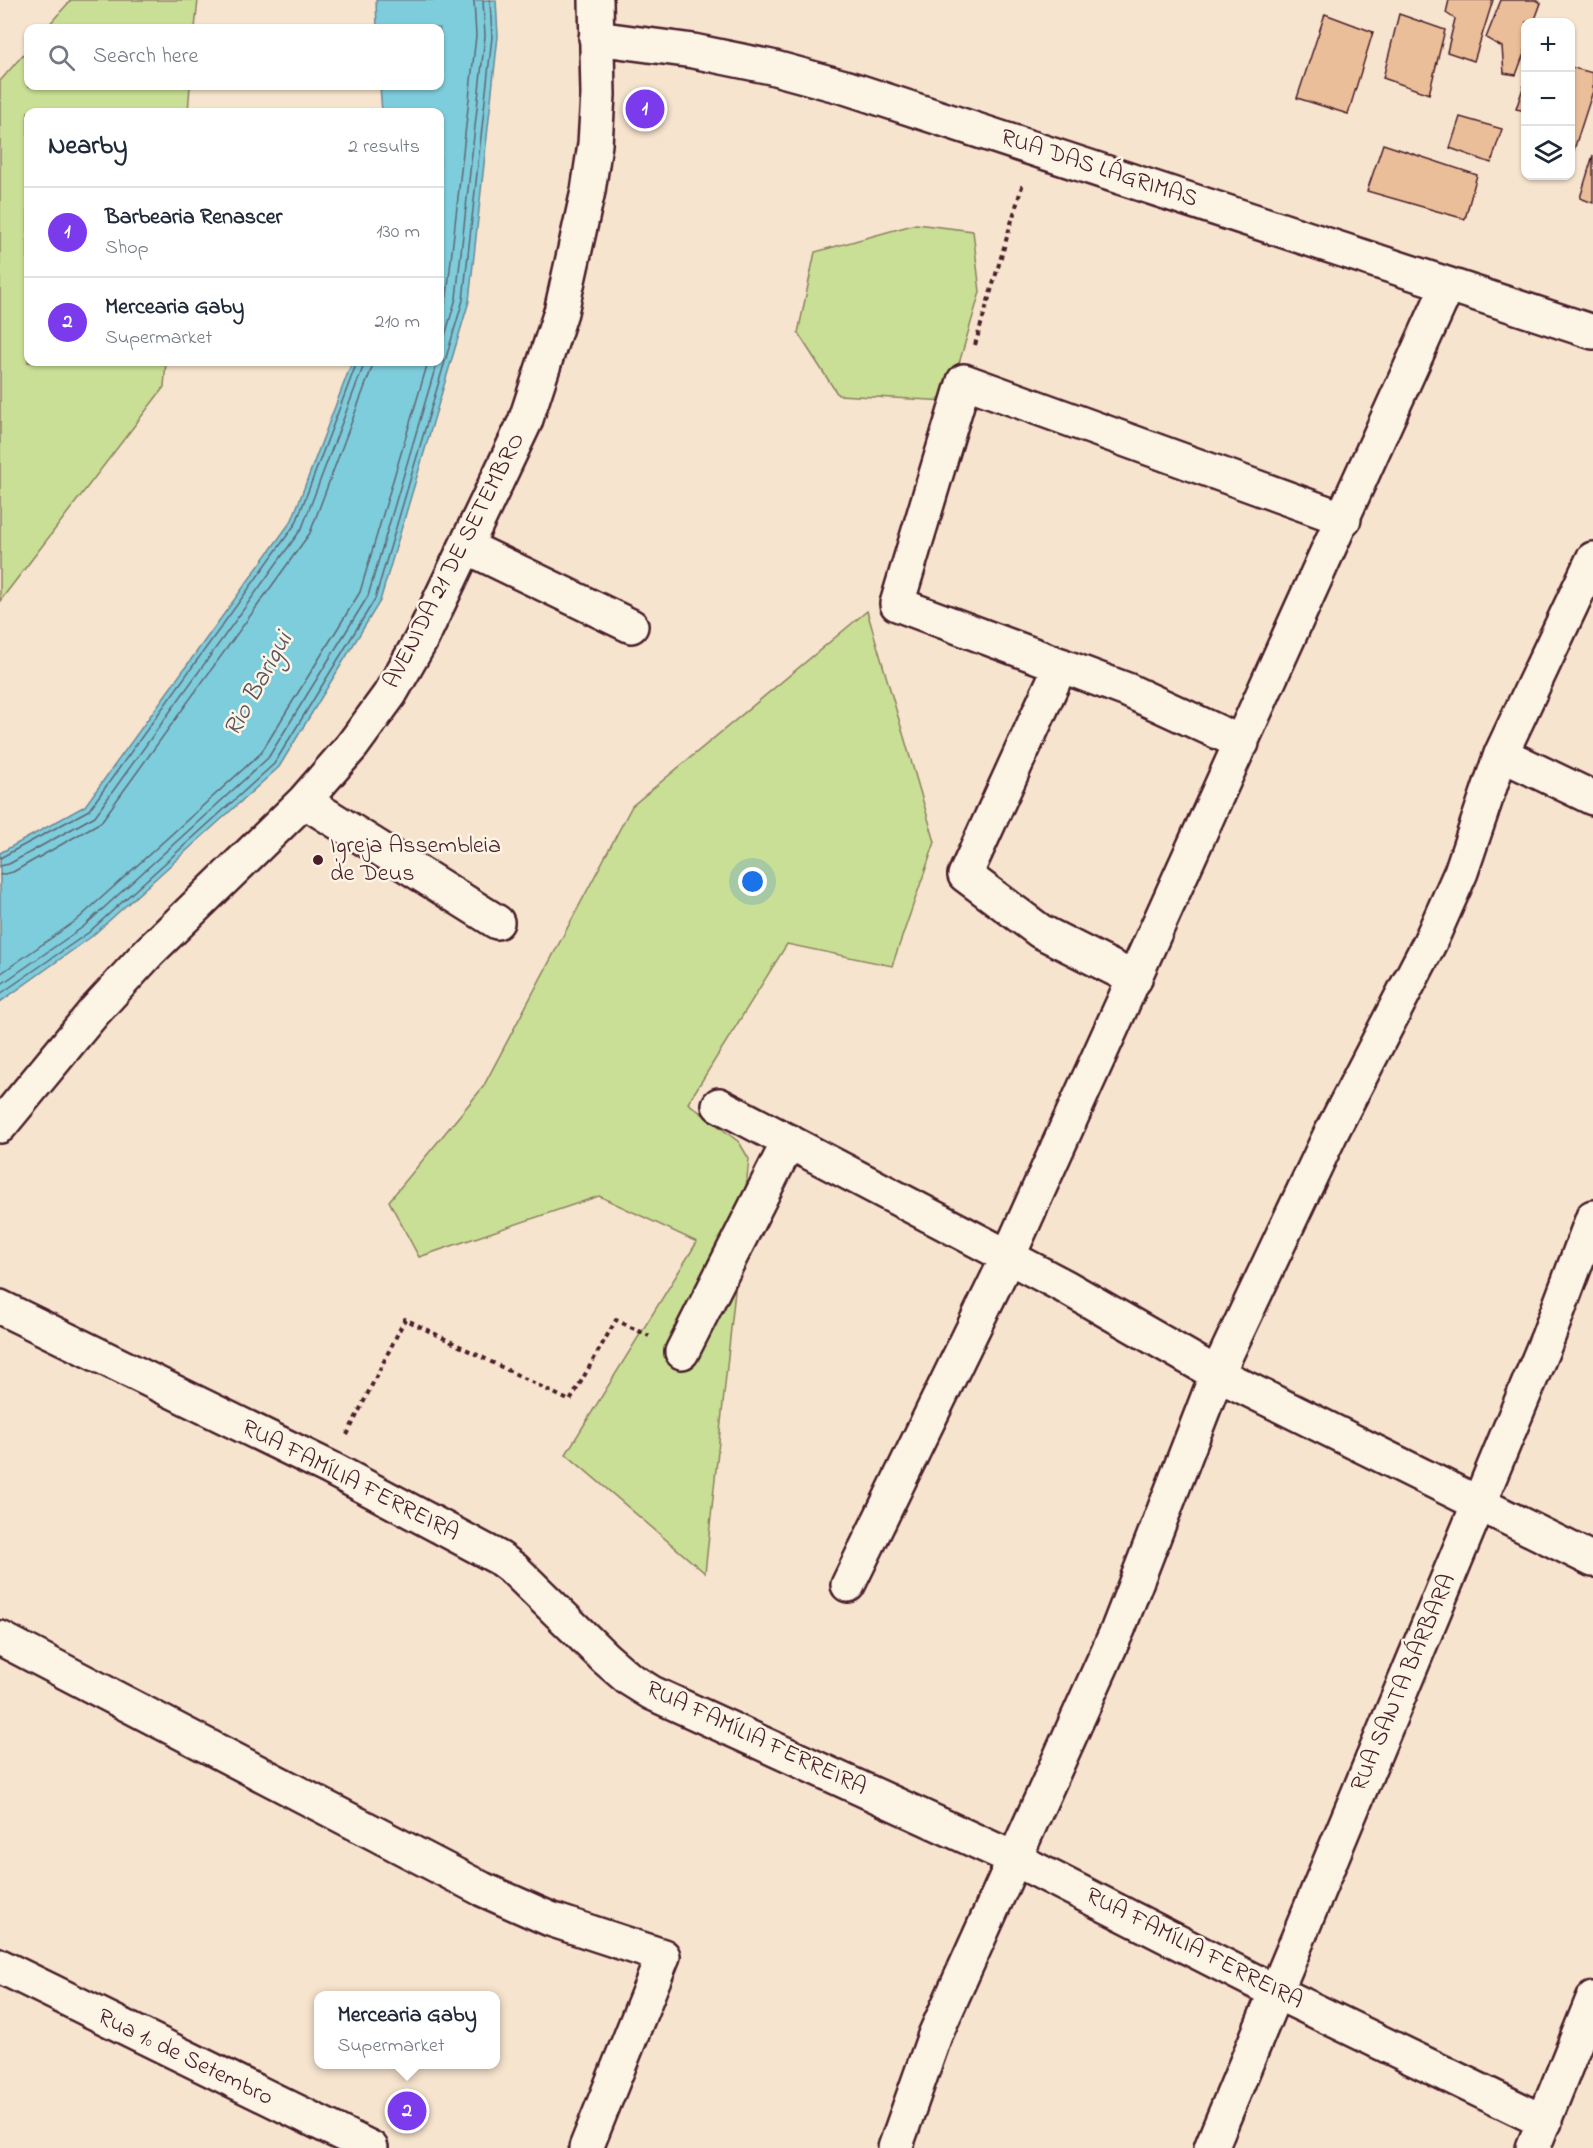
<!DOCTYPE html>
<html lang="en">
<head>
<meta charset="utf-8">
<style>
	:root { --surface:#fff; --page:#f6f6f7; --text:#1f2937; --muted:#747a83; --line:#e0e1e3; --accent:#7c3aed }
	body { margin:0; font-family:"Indie Flower",sans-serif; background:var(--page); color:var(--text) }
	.controls { position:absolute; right:18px; top:18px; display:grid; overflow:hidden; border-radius:12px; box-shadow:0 2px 4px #0004 }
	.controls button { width:54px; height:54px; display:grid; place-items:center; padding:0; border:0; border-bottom:2px solid var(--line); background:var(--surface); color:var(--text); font:30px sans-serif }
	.you { position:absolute; left:753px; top:882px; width:21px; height:21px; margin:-15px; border:4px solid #fff; border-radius:50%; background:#1a73e8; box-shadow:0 0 0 9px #1a73e833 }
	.badge { display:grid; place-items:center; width:39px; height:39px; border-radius:50%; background:var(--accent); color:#fff; font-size:20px; font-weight:700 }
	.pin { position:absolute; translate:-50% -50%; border:3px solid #fff; box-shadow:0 2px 6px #0006 }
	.popup { position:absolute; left:314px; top:1991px; width:186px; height:78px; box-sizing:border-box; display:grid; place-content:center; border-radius:12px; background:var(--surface); filter:drop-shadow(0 2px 4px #0005); font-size:20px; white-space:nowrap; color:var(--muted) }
	.popup b { font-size:22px; color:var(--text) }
	.popup::after { content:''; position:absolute; left:50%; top:100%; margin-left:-12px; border:12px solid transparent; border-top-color:var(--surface) }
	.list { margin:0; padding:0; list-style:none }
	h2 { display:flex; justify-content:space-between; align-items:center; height:78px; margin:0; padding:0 24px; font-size:26px }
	h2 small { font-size:20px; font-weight:400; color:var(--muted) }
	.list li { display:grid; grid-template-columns:39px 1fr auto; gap:18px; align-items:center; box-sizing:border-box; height:90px; padding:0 24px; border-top:2px solid var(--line) }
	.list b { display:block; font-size:22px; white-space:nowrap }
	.list p { margin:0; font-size:20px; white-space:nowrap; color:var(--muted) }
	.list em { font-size:20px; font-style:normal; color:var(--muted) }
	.icon { flex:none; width:33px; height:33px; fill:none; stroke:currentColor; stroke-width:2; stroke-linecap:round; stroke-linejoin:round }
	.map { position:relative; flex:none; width:1593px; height:2148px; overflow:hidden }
	.search { position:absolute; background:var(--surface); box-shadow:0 2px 4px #0004; left:24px; top:24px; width:420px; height:66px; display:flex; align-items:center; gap:15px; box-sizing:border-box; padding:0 21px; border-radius:12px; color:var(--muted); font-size:22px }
	.panel { position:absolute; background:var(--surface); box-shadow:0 2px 4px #0004; left:24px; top:108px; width:420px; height:258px; border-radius:12px }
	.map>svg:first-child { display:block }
	.green { fill:#c9df95; stroke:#8a7f60; stroke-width:1.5 }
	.water { fill:#7ecddc; stroke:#698795; stroke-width:1.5 }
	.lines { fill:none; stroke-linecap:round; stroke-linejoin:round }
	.shore { stroke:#5f6572; stroke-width:1.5 }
	.building { fill:#ebbe9a; stroke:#4a1f2b; stroke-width:1.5 }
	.minor-casing { stroke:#4a1f2b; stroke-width:38 }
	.path { stroke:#4a1f2b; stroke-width:4; stroke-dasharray:4.5 4.5; stroke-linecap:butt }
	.minor { stroke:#fcf5e5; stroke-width:33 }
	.poi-dot { fill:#4a1f2b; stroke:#fcf5e5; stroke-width:2 }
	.labels { text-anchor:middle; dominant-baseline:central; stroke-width:5; stroke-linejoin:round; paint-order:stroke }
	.street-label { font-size:24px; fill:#4a1f2b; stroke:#fcf5e5 }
	.poi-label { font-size:24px; fill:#4a1f2b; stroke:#fcf5e5; text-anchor:start }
	.water-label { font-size:26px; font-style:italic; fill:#5a5360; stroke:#fcf5e5 }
</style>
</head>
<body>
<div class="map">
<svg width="1593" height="2148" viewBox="0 0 1593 2148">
	<rect width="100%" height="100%" fill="#f7e4ce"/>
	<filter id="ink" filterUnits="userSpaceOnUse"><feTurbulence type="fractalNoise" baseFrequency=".0167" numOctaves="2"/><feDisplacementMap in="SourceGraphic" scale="12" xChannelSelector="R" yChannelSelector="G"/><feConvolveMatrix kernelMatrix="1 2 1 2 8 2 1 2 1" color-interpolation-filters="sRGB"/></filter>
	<g filter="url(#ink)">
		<path class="green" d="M 71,0 L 198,0 L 195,28 L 46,28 Z
			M 28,49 L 28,86 L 190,86 L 188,112 L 28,112 L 28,362 L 166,362 L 164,387 L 0,601 L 0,81 Z
			M 916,224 L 973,231 L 980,292 L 948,401 L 838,395 L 798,333 L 815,252 Z
			M 867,611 L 935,842 L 892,966 L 787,944 L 688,1103 L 739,1142 L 749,1159 L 705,1573 L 566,1454 L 697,1242 L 599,1196 L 419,1257 L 389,1201 L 483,1087 L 632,806 Z"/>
		<path class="water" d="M 376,0 L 496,0 L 498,36 L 469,301 L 380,601 L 279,767 L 91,937 L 0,1002 L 0,853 L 85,806 L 292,520 L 352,362 L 440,362 L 440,112 L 382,112 L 380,86 L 440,86 L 440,28 L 377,28 Z"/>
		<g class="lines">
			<path class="shore" d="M 440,321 L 447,296 L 476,36 L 474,0
				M 440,353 L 456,298 L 485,36 L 483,0
				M 0,858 L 89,810 L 296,523 L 357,362
				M 0,866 L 9,864 L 95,816 L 302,528 L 365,362
				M 0,875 L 13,872 L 101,822 L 310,533 L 374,362
				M 0,974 L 77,920 L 261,753 L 360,592 L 428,362
				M 0,985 L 83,927 L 268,758 L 368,596 L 437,362
				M 0,994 L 88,933 L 274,764 L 375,599 L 463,300 L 492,37 L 490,0"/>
		</g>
		<path class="building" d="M 1449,0 L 1493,0 L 1474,61 L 1447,52 L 1455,19 L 1446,13 Z
			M 1501,0 L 1535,0 L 1541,3 L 1534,22 L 1526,22 L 1526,48 L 1516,75 L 1504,73 L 1502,47 L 1486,38 Z
			M 1325,14 L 1373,32 L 1348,114 L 1297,98 Z
			M 1399,14 L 1445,30 L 1429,94 L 1383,78 Z
			M 1570,67 L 1593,73 L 1593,91 L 1570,162 Z
			M 1526,79 L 1526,111 L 1516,109 Z
			M 1460,117 L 1502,129 L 1491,163 L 1450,148 Z
			M 1383,144 L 1477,175 L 1465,219 L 1367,191 Z
			M 1593,155 L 1593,203 L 1580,198 Z"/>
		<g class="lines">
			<defs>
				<path id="minor" d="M 596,38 L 693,51 L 771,67 L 848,88 L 1593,332
					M 467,547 L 631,626
					M 1061,665 L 965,875 L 1040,931 L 1135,979
					M 1242,743 L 1127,690 L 897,604 L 964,381 L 1344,519
					M 1501,754 L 1593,798
					M 304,801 L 497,922
					M 719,1105 L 1064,1286 L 1217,1374 L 1593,1560
					M 0,1126 L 94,1012 L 149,952 L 304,801 L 352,746 L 390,694 L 421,640 L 525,422 L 561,312 L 588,191 L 595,144 L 598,95 L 596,0
					M 0,1307 L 330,1468 L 499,1558 L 515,1570 L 605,1658 L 628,1678 L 652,1693 L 1015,1859 L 1276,1992 L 1545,2122
					M 682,1352 L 789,1141
					M 848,1585 L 1008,1257 L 1448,285
					M 0,1638 L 482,1889 L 550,1919 L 663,1956 L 586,2148
					M 0,1966 L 371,2148
					M 895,2148 L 935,2035 L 1118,1629 L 1217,1374 L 1331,1133 L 1430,942 L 1461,872 L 1501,754 L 1593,559
					M 1211,2148 L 1548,1337 L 1593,1217
					M 1533,2148 L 1593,1999"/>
			</defs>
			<use href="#minor" class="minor-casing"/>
			<path class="path" d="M 975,345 L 1023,183
				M 347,1435 L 405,1319 L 570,1401 L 616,1320 L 649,1336"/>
			<use href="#minor" class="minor"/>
		</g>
	</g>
	<circle class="poi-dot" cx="318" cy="860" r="6"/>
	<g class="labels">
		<g class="street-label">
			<text transform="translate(1099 169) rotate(18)">RUA DAS LÁGRIMAS</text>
			<text transform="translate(455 561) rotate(-63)">AVENIDA 21 DE SETEMBRO</text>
			<text transform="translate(350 1481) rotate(27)">RUA FAMÍLIA FERREIRA</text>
			<text transform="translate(1404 1683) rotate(-67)">RUA SANTA BÁRBARA</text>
			<text transform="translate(756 1739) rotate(25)">RUA FAMÍLIA FERREIRA</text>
			<text transform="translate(1194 1949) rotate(27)">RUA FAMÍLIA FERREIRA</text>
			<text transform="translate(185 2058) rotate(26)">Rua 1º de Setembro</text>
		</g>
		<g class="poi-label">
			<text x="330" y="846">Igreja Assembleia<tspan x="330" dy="28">de Deus</tspan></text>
		</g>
		<g class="water-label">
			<text transform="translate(259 685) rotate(-61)">Rio Barigui</text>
		</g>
	</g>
</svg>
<div class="controls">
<button>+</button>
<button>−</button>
<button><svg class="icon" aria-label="layers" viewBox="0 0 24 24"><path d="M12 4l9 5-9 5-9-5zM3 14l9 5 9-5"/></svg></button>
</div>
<div class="you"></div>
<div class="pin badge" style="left:645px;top:109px">1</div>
<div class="pin badge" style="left:407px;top:2111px">2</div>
<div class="popup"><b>Mercearia Gaby</b>Supermarket</div>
<div class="search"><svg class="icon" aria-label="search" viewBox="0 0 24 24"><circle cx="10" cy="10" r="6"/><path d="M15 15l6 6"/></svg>Search here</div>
<section class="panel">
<h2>Nearby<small>2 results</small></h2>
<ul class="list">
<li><span class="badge">1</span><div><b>Barbearia Renascer</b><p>Shop</p></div><em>130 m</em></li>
<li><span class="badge">2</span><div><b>Mercearia Gaby</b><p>Supermarket</p></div><em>210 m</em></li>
</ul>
</section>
</div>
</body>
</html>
